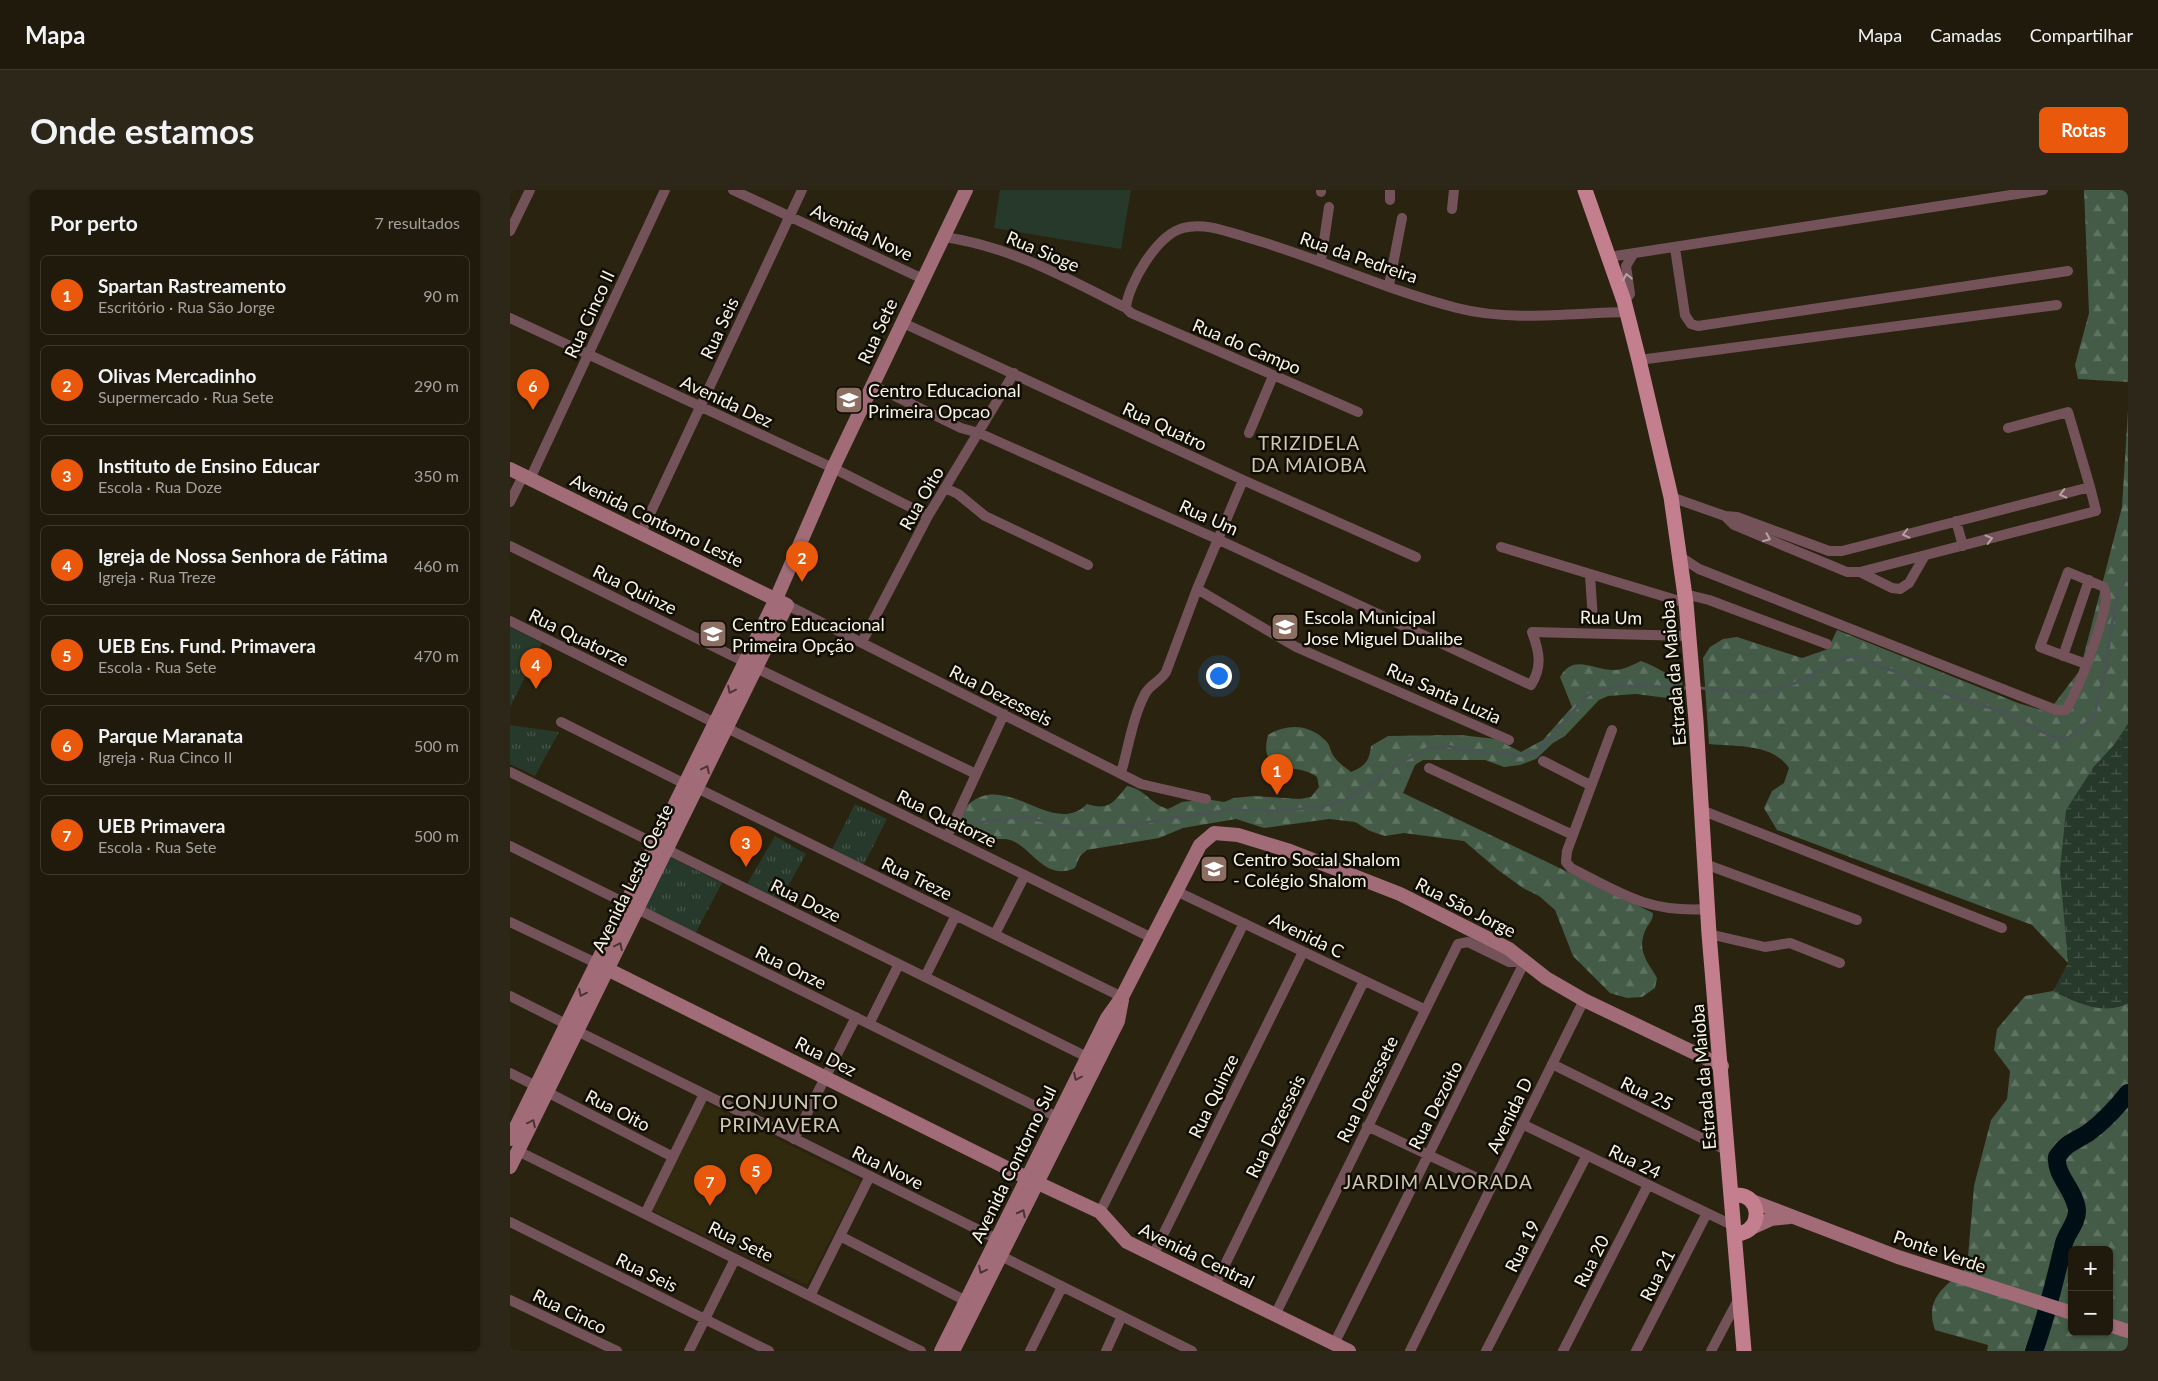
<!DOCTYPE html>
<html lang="pt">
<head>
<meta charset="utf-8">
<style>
	:root { --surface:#201a0c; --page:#2d271a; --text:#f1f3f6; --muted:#a2a19d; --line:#3d382d; --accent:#ea580c }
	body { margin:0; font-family:Lato,sans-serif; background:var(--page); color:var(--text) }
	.controls { position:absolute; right:15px; bottom:15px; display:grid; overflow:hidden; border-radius:8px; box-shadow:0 1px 4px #0004 }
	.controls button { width:45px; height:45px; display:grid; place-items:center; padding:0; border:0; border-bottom:1px solid var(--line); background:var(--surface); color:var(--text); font:25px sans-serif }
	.you { position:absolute; left:708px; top:485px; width:18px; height:18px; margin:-12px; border:4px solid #fff; border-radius:50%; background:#1a73e8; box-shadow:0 0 0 8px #1a73e833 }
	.badge { display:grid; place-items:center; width:32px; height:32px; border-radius:50%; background:var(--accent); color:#fff; font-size:16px; font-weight:700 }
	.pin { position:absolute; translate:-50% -41px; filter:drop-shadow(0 1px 2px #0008) }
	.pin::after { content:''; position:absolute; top:26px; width:18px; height:15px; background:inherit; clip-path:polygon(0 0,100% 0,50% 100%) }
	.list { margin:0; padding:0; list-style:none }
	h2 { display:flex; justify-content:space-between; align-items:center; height:65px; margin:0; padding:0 20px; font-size:21px }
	h2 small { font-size:16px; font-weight:400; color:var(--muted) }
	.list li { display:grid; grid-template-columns:32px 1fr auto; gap:15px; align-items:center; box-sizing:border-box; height:80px; margin:0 10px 10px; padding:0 10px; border:1px solid var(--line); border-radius:8px }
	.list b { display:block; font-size:19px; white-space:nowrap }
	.list p { margin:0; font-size:16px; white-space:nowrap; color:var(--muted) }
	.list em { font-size:16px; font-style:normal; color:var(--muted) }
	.map { position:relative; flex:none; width:1618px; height:1161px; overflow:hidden; border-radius:8px }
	header { display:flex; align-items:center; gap:30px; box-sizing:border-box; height:70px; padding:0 25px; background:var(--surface); border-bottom:1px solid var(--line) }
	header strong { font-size:24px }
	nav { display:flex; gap:28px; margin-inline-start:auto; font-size:18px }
	.intro { display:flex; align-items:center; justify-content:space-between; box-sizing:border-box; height:120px; padding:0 30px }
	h1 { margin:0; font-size:35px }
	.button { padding:12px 22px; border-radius:8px; background:var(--accent); color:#fff; font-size:18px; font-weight:700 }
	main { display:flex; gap:30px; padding:0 30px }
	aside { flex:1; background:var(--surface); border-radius:8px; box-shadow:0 1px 4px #0004 }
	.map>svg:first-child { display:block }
	.built { fill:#322a0f }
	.green { fill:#27392a }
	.forest { fill:url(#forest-firs); fill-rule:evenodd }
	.wetland { fill:url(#wetland-marsh) }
	.park { fill:url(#park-tufts) }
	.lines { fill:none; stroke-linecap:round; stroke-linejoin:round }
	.stream { stroke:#4a5455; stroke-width:3 }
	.river { stroke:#000f16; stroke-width:18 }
	.street { stroke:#74525a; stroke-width:10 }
	.secondary { stroke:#a16c78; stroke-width:14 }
	.primary { stroke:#c47f8f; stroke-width:15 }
	.oneway { stroke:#b6a3a1 }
	.oneway2 { stroke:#4a3333 }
	.labels { text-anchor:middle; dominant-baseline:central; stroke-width:5; stroke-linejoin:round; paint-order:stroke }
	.street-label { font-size:18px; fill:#f8f4e8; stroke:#100d05 }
	.poi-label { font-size:18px; fill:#f8f4e8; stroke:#100d05; text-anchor:start }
	.neighbourhood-label { font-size:19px; letter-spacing:1px; fill:#cfc7af; stroke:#100d05 }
	.quarter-label { font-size:20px; letter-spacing:1px; fill:#cfc7af; stroke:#100d05 }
</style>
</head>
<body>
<header>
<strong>Mapa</strong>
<nav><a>Mapa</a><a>Camadas</a><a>Compartilhar</a></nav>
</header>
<div class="intro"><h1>Onde estamos</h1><a class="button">Rotas</a></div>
<main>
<aside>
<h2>Por perto<small>7 resultados</small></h2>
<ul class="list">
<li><span class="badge">1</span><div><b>Spartan Rastreamento</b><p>Escritório · Rua São Jorge</p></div><em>90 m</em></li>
<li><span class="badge">2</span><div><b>Olivas Mercadinho</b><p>Supermercado · Rua Sete</p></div><em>290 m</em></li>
<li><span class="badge">3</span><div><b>Instituto de Ensino Educar</b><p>Escola · Rua Doze</p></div><em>350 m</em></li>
<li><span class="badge">4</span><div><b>Igreja de Nossa Senhora de Fátima</b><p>Igreja · Rua Treze</p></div><em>460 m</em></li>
<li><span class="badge">5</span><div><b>UEB Ens. Fund. Primavera</b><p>Escola · Rua Sete</p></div><em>470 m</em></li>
<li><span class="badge">6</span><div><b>Parque Maranata</b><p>Igreja · Rua Cinco II</p></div><em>500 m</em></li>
<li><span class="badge">7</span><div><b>UEB Primavera</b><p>Escola · Rua Sete</p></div><em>500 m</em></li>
</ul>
</aside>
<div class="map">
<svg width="1618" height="1161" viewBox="0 0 1618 1161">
	<defs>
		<pattern id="forest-firs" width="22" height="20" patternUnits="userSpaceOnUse" patternTransform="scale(1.25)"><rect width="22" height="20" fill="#435b47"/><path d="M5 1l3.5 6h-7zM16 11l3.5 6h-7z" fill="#5f7362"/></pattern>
		<pattern id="wetland-marsh" width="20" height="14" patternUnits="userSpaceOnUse" patternTransform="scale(1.25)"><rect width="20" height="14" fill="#27392a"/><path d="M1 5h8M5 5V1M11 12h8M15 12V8" fill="none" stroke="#475649"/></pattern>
		<pattern id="park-tufts" width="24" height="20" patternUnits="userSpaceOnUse" patternTransform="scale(1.25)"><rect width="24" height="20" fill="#27392a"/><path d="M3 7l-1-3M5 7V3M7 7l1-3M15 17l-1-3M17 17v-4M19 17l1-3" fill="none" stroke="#475649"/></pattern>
	</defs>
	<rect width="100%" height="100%" fill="#2a2310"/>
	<path class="built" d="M 194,912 L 351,991 L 297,1095 L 141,1020 Z"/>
	<path class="green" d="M 490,0 L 621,0 L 611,59 L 484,38 Z"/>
	<path class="forest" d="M 1574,0 L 1618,0 L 1618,192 L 1568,189 L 1565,175 L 1579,123 Z
		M 1618,220 L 1618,534 L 1605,554 L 1583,578 L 1556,733 L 1558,773 L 1522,735 L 1267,640 L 1254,618 L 1262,601 L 1274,593 L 1279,578 C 1262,553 1227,557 1199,554 L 1193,468 L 1200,457 L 1213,449 L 1227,447 L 1292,468 L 1318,459 L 1327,440 L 1508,513 L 1538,522 L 1570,480 L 1612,317 Z
		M 1131,471 C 1145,476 1157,485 1172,489 L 1173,510 L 1126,504 L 1098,506 L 1089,510 L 1055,546 L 1043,553 L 1026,569 L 1010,575 L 994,577 L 975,570 L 913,570 L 905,575 L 893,603 L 1143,723 C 1143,731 1138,734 1135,741 C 1127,761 1137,771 1147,788 L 1145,798 L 1132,807 L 1117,808 L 1100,803 L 1063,766 L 1045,720 L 1029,706 L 1013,698 L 988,680 L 954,651 L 894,643 L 875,646 L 860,641 L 845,632 L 819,629 L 754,638 L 726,629 L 673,638 L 649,648 L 577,660 L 570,666 L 565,678 C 532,693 520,651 495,649 C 476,648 458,654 445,636 C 449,628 454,618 460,613 C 498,582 543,648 577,614 C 599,621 604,612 617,596 C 637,600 638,613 658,619 L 672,612 L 696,609 L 714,612 L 724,608 L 744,606 L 789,609 L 801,607 L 809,597 L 807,587 C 788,571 747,588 758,545 C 777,533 800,534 816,551 C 820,555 820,560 823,565 C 827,572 835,577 841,582 C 855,576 859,572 861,556 L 878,546 L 950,545 L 986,549 L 1011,562 L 1033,550 L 1062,517 L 1050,487 C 1063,463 1083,480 1104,480 C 1113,480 1123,475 1131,471 Z
		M 1543,801 C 1566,812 1593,826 1618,813 L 1618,1161 L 1477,1161 L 1478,1155 L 1425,1140 C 1414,1108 1435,1096 1457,1078 L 1464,996 L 1481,930 L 1497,909 L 1500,881 L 1484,860 L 1487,839 L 1515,806 ZM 1562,1060 L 1599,1060 L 1599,1142 L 1562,1142 Z"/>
	<path class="wetland" d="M 1618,534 L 1618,813 C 1593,826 1566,812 1543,801 L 1558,773 L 1550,680 L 1556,620 L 1583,578 L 1605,554 Z"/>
	<path class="park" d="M 0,437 L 32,453 L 0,517 Z
		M 0,535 L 49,542 L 25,586 L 0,574 Z
		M 345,614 L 377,629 L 352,678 L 321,661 Z
		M 265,646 L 296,664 L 268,714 L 236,696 Z
		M 158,666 L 212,693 L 185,744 L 134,718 Z"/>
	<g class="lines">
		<path class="stream" d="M 1187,498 C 1213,498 1241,506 1267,499 C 1294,493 1315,475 1341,466 L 1384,481 L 1404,493 L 1496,523 L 1539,545 L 1557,549 L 1584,527 L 1595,480 L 1604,421 L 1609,403 L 1618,384
			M 456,635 L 512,626 L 559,638 L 581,638 L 620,636 L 653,629 L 721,620 L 771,621 L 809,617 L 836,610 L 893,571 L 918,558 L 938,556 L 956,561 L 993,563 L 1006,566 L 1026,563 L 1078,505 C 1104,490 1148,498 1178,498"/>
		<path class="river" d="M 1524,1161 C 1537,1126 1545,1089 1554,1053 C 1557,1042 1567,1033 1567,1021 C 1566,1001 1545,986 1547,967 C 1557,952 1564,952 1578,943 C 1593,932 1607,917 1618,903"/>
		<path class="street" d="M 223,0 L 413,89
			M 811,2 L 811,0
			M 880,10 L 880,0
			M 942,19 L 944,0
			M 0,41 L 20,0
			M 434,47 C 499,56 557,88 616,118 L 621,123 L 848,222
			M 1165,58 L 1175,125 L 1181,134 L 1188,136 L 1558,81
			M 1099,67 L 1533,0
			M 811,71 L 819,17
			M 879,95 L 892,28
			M 1114,111 L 1120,104 L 1116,76 L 1124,63
			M 616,118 C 618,94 647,45 673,38 C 695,32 718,42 739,48 C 809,68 876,100 947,118 C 1001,132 1062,123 1117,122
			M 0,128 L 323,278 L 418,326
			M 391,132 L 733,290 L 906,367
			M 1129,170 L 1547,115
			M 362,195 L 451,238 L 469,243 L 707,349 L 1021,495 C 1033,476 1029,461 1022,442 L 1179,446
			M 1498,238 L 1558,222 L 1580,297
			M 739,243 L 763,186
			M 20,289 L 155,0
			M 435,298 L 448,304 L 475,326 L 578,375
			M 1161,307 L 1215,326 L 1227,327 L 1319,361 L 1332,361 L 1580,297 L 1586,321 L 1350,382 L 1337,382 L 1224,335 L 1215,326
			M 0,312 L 13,286
			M 1446,331 L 1453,356
			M 131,343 L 292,0
			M 0,356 L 235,472
			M 991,357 L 1176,413
			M 1169,366 L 1189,379 L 1546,520 L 1556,520 C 1570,496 1589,444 1595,416 C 1597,409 1596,404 1594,397 L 1558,382 L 1530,457 L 1576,474
			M 1350,382 L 1382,398 L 1390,399 L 1399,393 L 1414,367
			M 1080,385 L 1083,430
			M 687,399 L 786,457 L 999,550
			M 1175,404 L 1199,410 L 1317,454
			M 277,415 L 631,594 L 696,609
			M 0,431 L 205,533
			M 352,452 L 418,326 L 504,183
			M 1553,466 L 1579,390
			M 246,478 L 466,584
			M 51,532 L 175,594
			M 217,538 L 642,748
			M 1102,540 L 1057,661 L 1056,672 L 1061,678 C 1112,704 1138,723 1198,719
			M 1033,571 L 1080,595
			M 919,578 L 1063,645
			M 0,582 L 577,867
			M 611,583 C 618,559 623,526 635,504 C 640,494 650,492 656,482 L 687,399 L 733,290
			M 187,598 L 612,807
			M 1191,620 L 1492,738
			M 437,647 L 494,524
			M 0,656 L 547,927
			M 1195,674 L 1347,730
			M 666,701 L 914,819
			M 0,732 L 86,773
			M 485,744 L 515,685
			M 1199,744 L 1255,757 L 1280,753 L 1330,773
			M 415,787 L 446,725
			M 0,806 L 56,834
			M 359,834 L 389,774
			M 67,841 L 487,1049
			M 1042,874 L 1218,961
			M 0,883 L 26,896
			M 37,902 L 163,967
			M 1012,934 L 1224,1036
			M 857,936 L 982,995
			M 284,949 L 346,827
			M 8,961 L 411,1161
			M 590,1022 L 734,733
			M 135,1024 L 194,904
			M 0,1032 L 259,1161
			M 330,1046 L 456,1111
			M 643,1065 L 793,762
			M 491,1066 L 682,1161
			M 705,1095 L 854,791
			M 300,1106 L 360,986
			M 0,1110 L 107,1161
			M 765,1125 L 948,754 L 958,752 L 999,772 L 1015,771
			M 824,1154 L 1015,771
			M 179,1161 L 225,1069
			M 520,1161 L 552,1097
			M 596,1161 L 612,1126
			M 900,1161 L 1074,810
			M 976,1161 L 1077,965
			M 1053,1161 L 1138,995
			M 1126,1161 L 1197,1023
			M 1201,1161 L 1229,1108"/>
		<path class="secondary" d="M 0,279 L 277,415 L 0,977
			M 91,776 L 517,988 L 590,1022 L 617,1052 L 839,1161
			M 0,949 L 266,409 L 323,278 L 456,0
			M 1242,1011 L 1388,1067 L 1562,1123
			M 1241,1038 L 1261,1029 L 1280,1027
			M 1599,1135 L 1618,1141
			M 431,1161 L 597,828 L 612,807 L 690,655 L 704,643 L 728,645 L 780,661 L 890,704 L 999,759 L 1036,788 L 1074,810 L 1212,876
			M 443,1161 L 608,831 L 612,810"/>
		<path class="primary" d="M 1075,0 L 1114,111 L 1129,170 L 1161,307 L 1176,413 L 1186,531 L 1199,744 L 1234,1161
			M 1222,1009 L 1227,1005 C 1250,1005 1253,1037 1232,1043 L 1224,1041"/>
	</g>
	<defs><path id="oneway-chevron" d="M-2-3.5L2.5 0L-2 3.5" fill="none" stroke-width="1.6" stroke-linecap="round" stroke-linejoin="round" transform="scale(1.25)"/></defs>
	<g class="oneway">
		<use href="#oneway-chevron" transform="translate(1117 87) rotate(-101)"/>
		<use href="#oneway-chevron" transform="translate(1553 304) rotate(166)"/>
		<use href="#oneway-chevron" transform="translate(1396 344) rotate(166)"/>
		<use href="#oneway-chevron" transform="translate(1257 348) rotate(22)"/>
		<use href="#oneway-chevron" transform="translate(1479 349) rotate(-15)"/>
	</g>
	<g class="oneway2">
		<use href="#oneway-chevron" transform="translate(221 500) rotate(116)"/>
		<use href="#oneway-chevron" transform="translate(196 579) rotate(-64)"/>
		<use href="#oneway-chevron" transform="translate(109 756) rotate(-64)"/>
		<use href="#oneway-chevron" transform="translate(72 803) rotate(116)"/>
		<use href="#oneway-chevron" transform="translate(567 887) rotate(116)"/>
		<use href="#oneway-chevron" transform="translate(22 933) rotate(-64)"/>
		<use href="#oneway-chevron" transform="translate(512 1023) rotate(-63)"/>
		<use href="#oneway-chevron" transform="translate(472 1080) rotate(116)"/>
	</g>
	<defs>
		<symbol id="school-square" viewBox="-11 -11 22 22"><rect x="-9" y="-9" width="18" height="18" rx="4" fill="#8d6e63" stroke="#100d05"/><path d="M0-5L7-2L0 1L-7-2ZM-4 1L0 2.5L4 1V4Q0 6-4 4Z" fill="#fff"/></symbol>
	</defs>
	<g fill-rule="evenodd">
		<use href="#school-square" x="323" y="194" width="32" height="32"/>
		<use href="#school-square" x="759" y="421" width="32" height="32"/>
		<use href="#school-square" x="187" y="428" width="32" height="32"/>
		<use href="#school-square" x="688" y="663" width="32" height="32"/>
	</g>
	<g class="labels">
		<g class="street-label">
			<text transform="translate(352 42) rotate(25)">Avenida Nove</text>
			<text transform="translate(533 61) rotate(23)">Rua Sioge</text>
			<text transform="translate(849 67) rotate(19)">Rua da Pedreira</text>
			<text transform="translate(79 124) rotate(-65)">Rua Cinco II</text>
			<text transform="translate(209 138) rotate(-65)">Rua Seis</text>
			<text transform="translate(367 141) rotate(-65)">Rua Sete</text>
			<text transform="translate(737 156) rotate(23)">Rua do Campo</text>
			<text transform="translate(217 211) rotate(25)">Avenida Dez</text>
			<text transform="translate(655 236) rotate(25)">Rua Quatro</text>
			<text transform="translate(411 308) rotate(-60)">Rua Oito</text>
			<text transform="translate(699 327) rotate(24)">Rua Um</text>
			<text transform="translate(147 330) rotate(26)">Avenida Contorno Leste</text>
			<text transform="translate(125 399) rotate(26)">Rua Quinze</text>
			<text transform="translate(1101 427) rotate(1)">Rua Um</text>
			<text transform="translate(69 447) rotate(26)">Rua Quatorze</text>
			<text transform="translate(1163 483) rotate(-95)">Estrada da Maioba</text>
			<text transform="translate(934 503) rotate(24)">Rua Santa Luzia</text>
			<text transform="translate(491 505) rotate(27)">Rua Dezesseis</text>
			<text transform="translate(437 628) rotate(26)">Rua Quatorze</text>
			<text transform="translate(122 688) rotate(-64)">Avenida Leste Oeste</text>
			<text transform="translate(407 688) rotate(26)">Rua Treze</text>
			<text transform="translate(296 710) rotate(26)">Rua Doze</text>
			<text transform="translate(956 717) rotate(27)">Rua São Jorge</text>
			<text transform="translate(797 745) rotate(26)">Avenida C</text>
			<text transform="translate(281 777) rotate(26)">Rua Onze</text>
			<text transform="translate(316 866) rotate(27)">Rua Dez</text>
			<text transform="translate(1193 887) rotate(-95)">Estrada da Maioba</text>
			<text transform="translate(857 899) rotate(-64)">Rua Dezessete</text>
			<text transform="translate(1137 903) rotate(26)">Rua 25</text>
			<text transform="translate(703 906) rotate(-64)">Rua Quinze</text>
			<text transform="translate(925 915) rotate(-63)">Rua Dezoito</text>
			<text transform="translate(108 920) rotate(27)">Rua Oito</text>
			<text transform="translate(999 925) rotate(-64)">Avenida D</text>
			<text transform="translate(765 936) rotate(-64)">Rua Dezesseis</text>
			<text transform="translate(1125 971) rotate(26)">Rua 24</text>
			<text transform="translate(503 974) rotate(-64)">Avenida Contorno Sul</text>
			<text transform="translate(378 977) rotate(26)">Rua Nove</text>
			<text transform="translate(231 1051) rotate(26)">Rua Sete</text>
			<text transform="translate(1012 1056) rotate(-63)">Rua 19</text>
			<text transform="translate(1430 1061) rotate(19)">Ponte Verde</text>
			<text transform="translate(687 1065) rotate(26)">Avenida Central</text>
			<text transform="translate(1081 1071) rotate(-63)">Rua 20</text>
			<text transform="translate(137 1082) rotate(26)">Rua Seis</text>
			<text transform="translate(1147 1085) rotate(-63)">Rua 21</text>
			<text transform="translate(60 1121) rotate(26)">Rua Cinco</text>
		</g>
		<g class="poi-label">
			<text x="358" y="200">Centro Educacional<tspan x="358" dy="21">Primeira Opcao</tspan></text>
			<text x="794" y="427">Escola Municipal<tspan x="794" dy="21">Jose Miguel Dualibe</tspan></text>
			<text x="222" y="434">Centro Educacional<tspan x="222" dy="21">Primeira Opção</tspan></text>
			<text x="723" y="669">Centro Social Shalom<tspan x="723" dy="21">- Colégio Shalom</tspan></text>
		</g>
		<g class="neighbourhood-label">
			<text x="799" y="252">TRIZIDELA<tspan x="799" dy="22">DA MAIOBA</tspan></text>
			<text x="928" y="991">JARDIM ALVORADA</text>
		</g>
		<g class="quarter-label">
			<text x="270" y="911">CONJUNTO<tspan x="270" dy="23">PRIMAVERA</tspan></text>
		</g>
	</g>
</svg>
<div class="controls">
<button>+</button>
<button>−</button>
</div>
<div class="you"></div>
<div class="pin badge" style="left:767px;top:605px">1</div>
<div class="pin badge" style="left:292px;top:392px">2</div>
<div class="pin badge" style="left:236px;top:677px">3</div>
<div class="pin badge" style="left:26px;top:499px">4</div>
<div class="pin badge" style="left:246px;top:1005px">5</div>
<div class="pin badge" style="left:23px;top:220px">6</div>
<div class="pin badge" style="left:200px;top:1016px">7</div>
</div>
</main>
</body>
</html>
